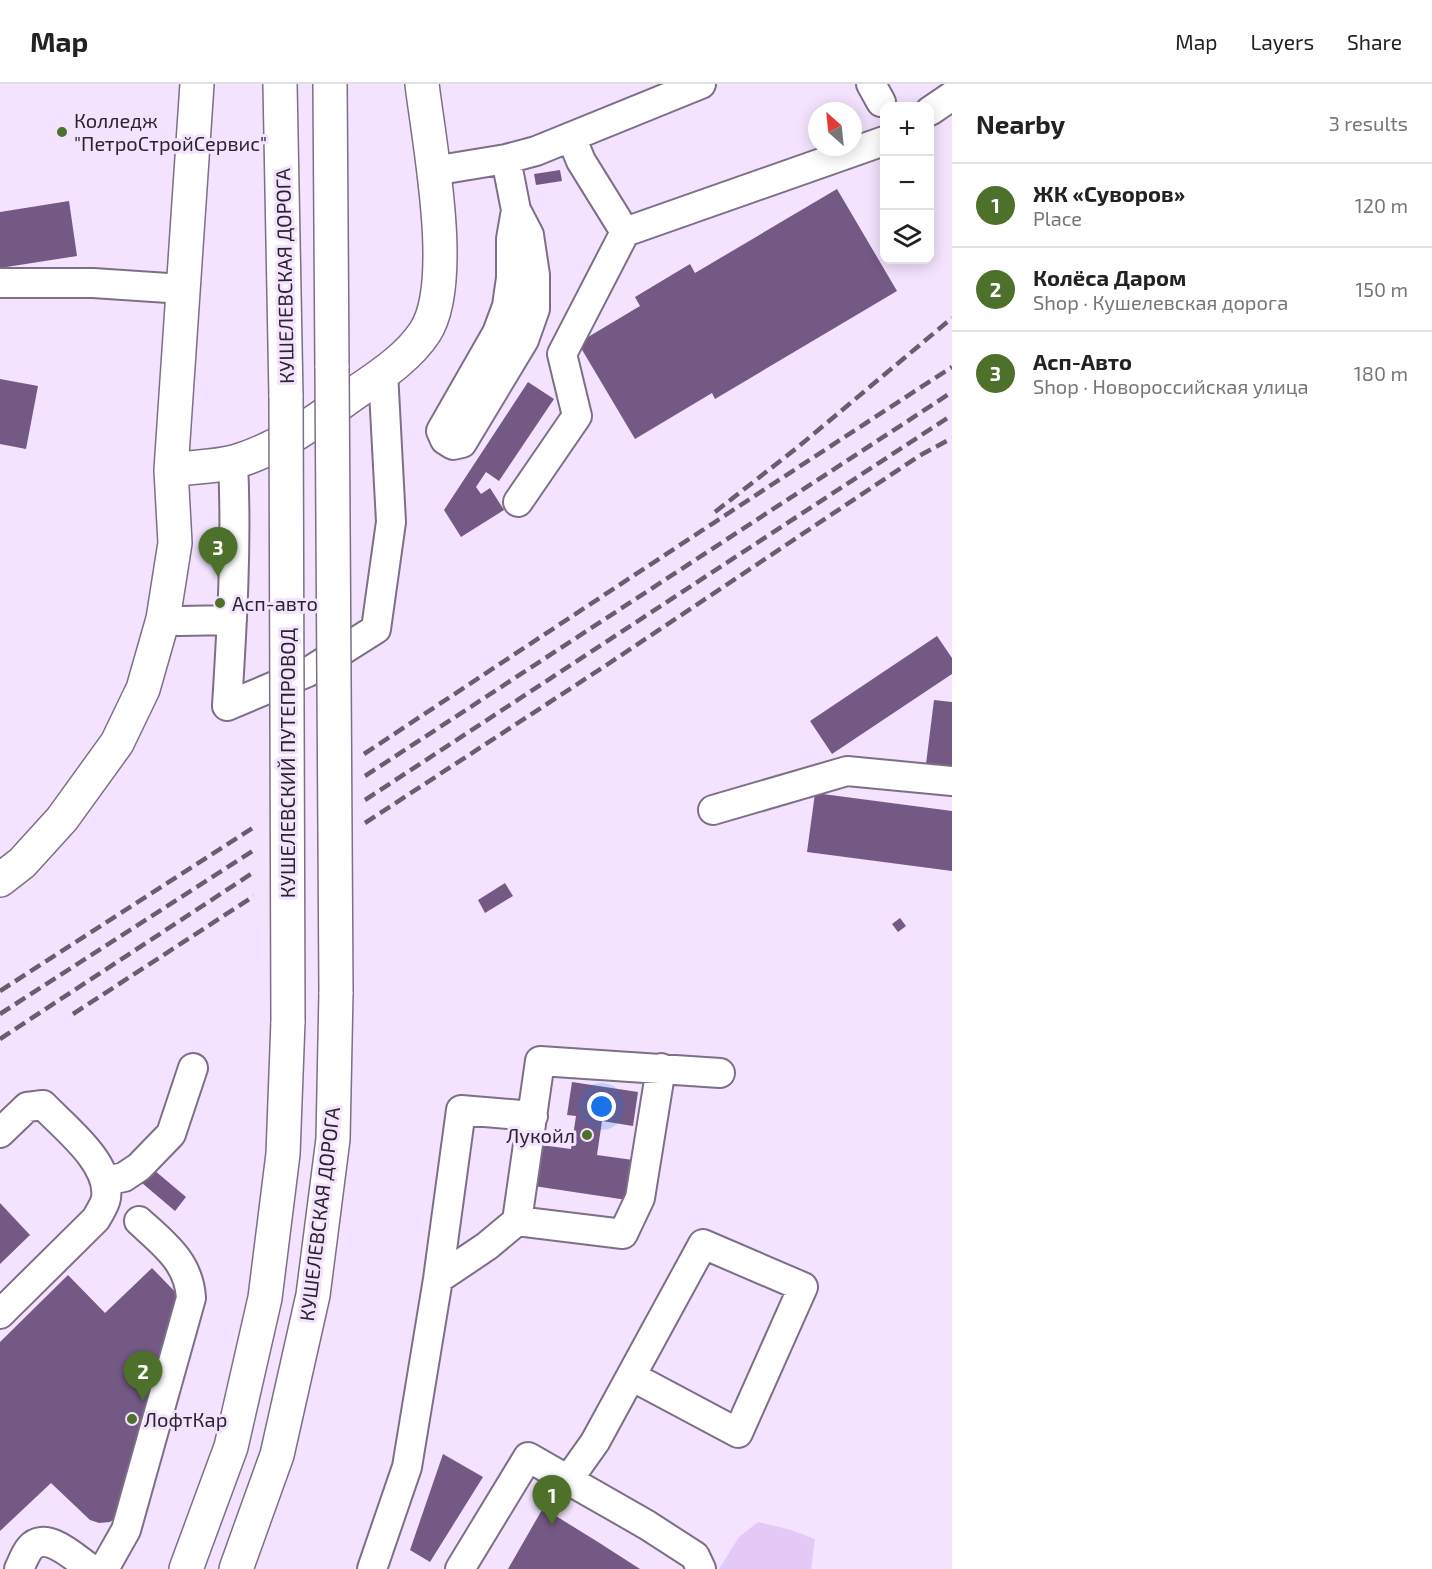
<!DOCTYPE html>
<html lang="en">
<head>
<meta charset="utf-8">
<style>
	:root { --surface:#fff; --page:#f2f2f2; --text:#222; --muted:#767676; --line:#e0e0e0; --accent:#4d712a }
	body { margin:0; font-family:"Exo 2",sans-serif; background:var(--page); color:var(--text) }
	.controls { position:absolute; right:18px; top:18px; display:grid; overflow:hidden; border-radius:12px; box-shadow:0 3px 15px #0003 }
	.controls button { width:54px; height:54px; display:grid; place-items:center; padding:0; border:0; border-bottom:2px solid var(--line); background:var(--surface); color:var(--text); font:30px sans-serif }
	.compass { position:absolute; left:808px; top:18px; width:54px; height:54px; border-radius:50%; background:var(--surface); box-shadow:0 3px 15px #0003; rotate:333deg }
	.you { position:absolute; left:602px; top:1023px; width:21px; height:21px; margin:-15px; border:4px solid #fff; border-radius:50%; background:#1a73e8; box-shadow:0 0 0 9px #1a73e833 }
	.badge { display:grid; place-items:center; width:39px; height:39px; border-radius:50%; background:var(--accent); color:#fff; font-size:20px; font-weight:700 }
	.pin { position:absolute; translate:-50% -50px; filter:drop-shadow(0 2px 3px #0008) }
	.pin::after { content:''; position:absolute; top:32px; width:21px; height:18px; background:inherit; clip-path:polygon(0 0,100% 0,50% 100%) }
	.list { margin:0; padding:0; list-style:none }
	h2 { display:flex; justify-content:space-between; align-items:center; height:78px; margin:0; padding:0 24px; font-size:26px }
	h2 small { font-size:20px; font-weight:400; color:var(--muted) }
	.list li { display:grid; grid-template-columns:39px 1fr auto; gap:18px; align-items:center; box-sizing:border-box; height:84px; padding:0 24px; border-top:2px solid var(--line) }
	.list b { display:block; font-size:22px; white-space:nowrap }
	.list p { margin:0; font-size:20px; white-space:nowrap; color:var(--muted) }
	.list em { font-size:20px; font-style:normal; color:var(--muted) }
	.icon { flex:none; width:33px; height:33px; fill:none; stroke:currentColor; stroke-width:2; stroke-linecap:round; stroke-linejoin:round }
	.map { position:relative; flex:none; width:952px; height:1485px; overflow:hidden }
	header { display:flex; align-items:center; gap:36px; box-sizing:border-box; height:84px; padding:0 30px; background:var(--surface); border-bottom:2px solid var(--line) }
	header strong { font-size:28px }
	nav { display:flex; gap:33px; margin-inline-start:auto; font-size:21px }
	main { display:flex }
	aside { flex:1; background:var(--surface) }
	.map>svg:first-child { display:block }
	.green { fill:#e4c9f6 }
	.building { fill:#745984 }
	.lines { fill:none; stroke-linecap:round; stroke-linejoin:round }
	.minor-casing { stroke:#7d6f87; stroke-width:32 }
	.major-casing { stroke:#7d6f87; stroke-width:36 }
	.minor { stroke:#fff; stroke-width:28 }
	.major { stroke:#fff; stroke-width:33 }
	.rail { stroke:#685f6e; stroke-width:4.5; stroke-dasharray:12 6; stroke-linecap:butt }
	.major-bridge-casing { stroke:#7d6f87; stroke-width:36; stroke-linecap:butt }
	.major-bridge { stroke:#fff; stroke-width:33 }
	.poi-dot { fill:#4d712a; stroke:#f3e3fe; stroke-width:2 }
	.labels { text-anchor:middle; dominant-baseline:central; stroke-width:6; stroke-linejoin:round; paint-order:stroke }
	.poi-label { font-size:20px; fill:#2a242e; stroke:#f3e3fe; text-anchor:start }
	.street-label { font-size:20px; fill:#2a242e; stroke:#f3e3fe }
</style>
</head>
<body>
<header>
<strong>Map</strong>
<nav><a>Map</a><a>Layers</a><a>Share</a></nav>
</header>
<main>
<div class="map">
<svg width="952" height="1485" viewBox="0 0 952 1485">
	<rect width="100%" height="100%" fill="#f3e3fe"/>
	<path class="green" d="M 758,1438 L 791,1446 L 815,1455 L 811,1485 L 719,1485 L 739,1453 Z"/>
	<path class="building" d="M 560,86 L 562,97 L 536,101 L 534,90 Z
		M 837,105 L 897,207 L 715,315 L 712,309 L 635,355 L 578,259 L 640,222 L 635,213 L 690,180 L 695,189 Z
		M 69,117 L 77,172 L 0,184 L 0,128 Z
		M 0,295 L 38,302 L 26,365 L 0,360 Z
		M 528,298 L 554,315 L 499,397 L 486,388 L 476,403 L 481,410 L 490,404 L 504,426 L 461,453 L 444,426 Z
		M 937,552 L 952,574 L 952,590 L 832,670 L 810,637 Z
		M 934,616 L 952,618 L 952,683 L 926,680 Z
		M 815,709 L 952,727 L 952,787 L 807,768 Z
		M 505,799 L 513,812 L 485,829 L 478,816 Z
		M 900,834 L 906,842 L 898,848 L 892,840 Z
		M 572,998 L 638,1008 L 633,1042 L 602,1037 L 597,1071 L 633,1076 L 627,1116 L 527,1101 L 533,1060 L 571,1065 L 576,1032 L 567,1031 Z
		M 154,1086 L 186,1113 L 175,1127 L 142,1099 Z
		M 0,1119 L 30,1151 L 0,1180 Z
		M 152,1184 L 182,1215 L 119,1431 L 110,1438 L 99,1439 L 90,1436 L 51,1399 L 0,1447 L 0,1258 L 68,1191 L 105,1229 Z
		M 443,1370 L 483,1393 L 430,1478 L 410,1466 Z
		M 543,1424 L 598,1458 L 640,1485 L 508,1485 Z"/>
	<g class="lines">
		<defs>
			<path id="minor" d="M 871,0 L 881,18
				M 930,27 L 952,12
				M 571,53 L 581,77 L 625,148 L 884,57
				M 506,75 L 516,126 L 511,155 L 511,194 L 507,222 L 497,249 L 441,347 L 445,356 L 453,361 L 462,359 L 524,256 L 535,225 L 535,191 L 529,151 L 516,126
				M 433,87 L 506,75 L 536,67 L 701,0
				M 0,199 L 93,199 L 183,205
				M 233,378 C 237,459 232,541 227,622 L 308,588 L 376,545 L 391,438 L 383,288
				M 518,418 L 577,332 L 562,270 L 625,148
				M 163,535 L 180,537 L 232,536
				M 713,726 L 847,687 L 952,697
				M 0,1049 L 27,1023 L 43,1021 C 65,1044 111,1079 106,1114 C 105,1121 99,1129 96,1135 L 0,1230
				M 106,1097 L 124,1093 L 139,1083 L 171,1050 L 193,984
				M 517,1137 L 623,1150 L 640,1114 L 661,984
				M 438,1195 L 487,1162 L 517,1137 L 540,977 L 720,989
				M 568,1396 L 595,1358 L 703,1160 L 803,1203 L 738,1349 L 631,1292
				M 19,1485 C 22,1479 25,1470 30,1464 C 46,1445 76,1475 91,1485
				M 104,1485 L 126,1446 L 191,1214 C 189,1178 164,1160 139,1137
				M 372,1485 L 407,1383 L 438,1195 L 461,1026 L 533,1032
				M 460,1485 L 528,1373 L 647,1441 L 695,1472 L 701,1485"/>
			<path id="major" d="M 280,0 L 286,313
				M 330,0 L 332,284
				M 171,386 C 191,383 214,383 234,378 C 276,366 311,341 345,316 C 373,296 406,277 425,248 C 457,199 429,59 422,0
				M 0,796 L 22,779 L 62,735 L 117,659 L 143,605 L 163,535 L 175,459 L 171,386 L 197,0
				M 186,1485 L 231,1363 L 265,1214 L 283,1070 L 288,937
				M 236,1485 L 277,1371 L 313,1211 L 333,1055 L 336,908"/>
		</defs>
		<use href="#minor" class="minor-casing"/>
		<use href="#major" class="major-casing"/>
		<use href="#minor" class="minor"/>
		<use href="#major" class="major"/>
		<path class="rail" d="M 715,428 L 798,363 L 952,234
			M 364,670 C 560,540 755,411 952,283
			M 365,692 L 952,308
			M 365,716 L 952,331
			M 365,739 L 605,582 L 919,372 L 952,354
			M 0,907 L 254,743
			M 0,930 L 254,766
			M 73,930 L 254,812
			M 0,955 L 254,788"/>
		<defs>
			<path id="major-bridge" d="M 332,284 L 336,908
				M 286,313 L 288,937"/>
		</defs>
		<use href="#major-bridge" class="major-bridge-casing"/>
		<use href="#major-bridge" class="major-bridge"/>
	</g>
	<g class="poi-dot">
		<circle cx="62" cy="48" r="6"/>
		<circle cx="220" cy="519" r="6"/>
		<circle cx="587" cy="1051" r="6"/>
		<circle cx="132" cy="1335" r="6"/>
	</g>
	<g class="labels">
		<g class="poi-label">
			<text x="74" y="36">Колледж<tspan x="74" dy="23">"ПетроСтройСервис"</tspan></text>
			<text x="232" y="519">Асп-авто</text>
			<text x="575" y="1051" text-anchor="end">Лукойл</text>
			<text x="144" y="1335">ЛофтКар</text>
		</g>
		<g class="street-label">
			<text transform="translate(284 192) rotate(-91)">КУШЕЛЕВСКАЯ ДОРОГА</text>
			<text transform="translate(287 679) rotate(-90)">КУШЕЛЕВСКИЙ ПУТЕПРОВОД</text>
			<text transform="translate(319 1130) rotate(-83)">КУШЕЛЕВСКАЯ ДОРОГА</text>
		</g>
	</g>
</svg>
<div class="controls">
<button>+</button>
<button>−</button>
<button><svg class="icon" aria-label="layers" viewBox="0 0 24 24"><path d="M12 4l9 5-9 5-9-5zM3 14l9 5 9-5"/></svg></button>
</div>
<svg class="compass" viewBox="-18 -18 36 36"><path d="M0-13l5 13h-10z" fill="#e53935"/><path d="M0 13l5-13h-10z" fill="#767676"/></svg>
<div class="you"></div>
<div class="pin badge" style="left:552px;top:1441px">1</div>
<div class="pin badge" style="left:143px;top:1317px">2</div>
<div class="pin badge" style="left:218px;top:493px">3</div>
</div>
<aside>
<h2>Nearby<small>3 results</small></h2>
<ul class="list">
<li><span class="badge">1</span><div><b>ЖК «Суворов»</b><p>Place</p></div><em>120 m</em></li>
<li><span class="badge">2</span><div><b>Колёса Даром</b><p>Shop · Кушелевская дорога</p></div><em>150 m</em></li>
<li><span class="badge">3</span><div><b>Асп-Авто</b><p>Shop · Новороссийская улица</p></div><em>180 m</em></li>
</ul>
</aside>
</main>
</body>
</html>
